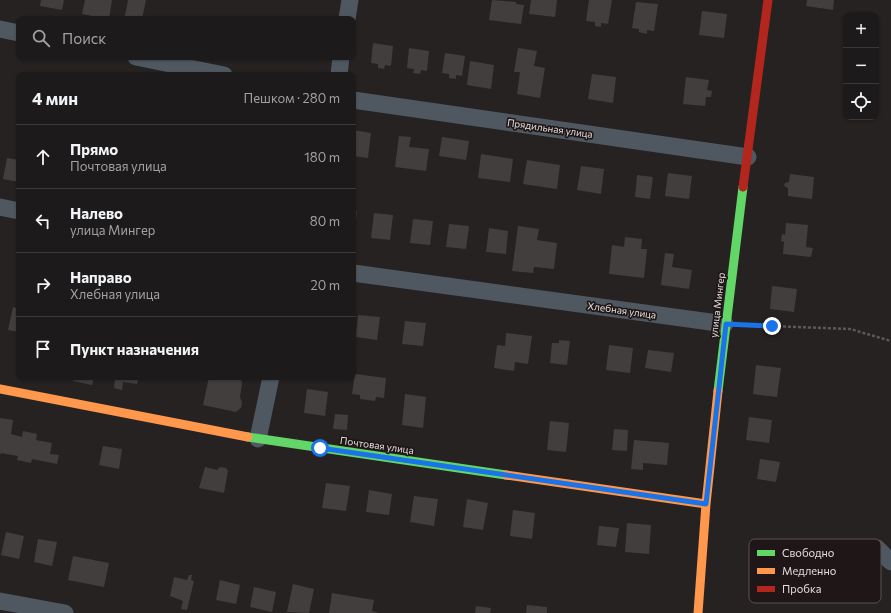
<!DOCTYPE html>
<html lang="ru">
<head>
<meta charset="utf-8">
<style>
	:root { --surface:#1c1a1a; --page:#252323; --text:#f1f3f6; --muted:#a0a1a2; --line:#3a3839 }
	body { margin:0; font-family:Commissioner,sans-serif; background:var(--page); color:var(--text) }
	.controls { position:absolute; right:12px; top:12px; display:grid; overflow:hidden; border-radius:8px; box-shadow:0 1px 3px #0004 }
	.controls button { width:36px; height:36px; display:grid; place-items:center; padding:0; border:0; border-bottom:1px solid var(--line); background:var(--surface); color:var(--text); font:20px sans-serif }
	.stop { position:absolute; width:12px; height:12px; margin:-9px; border:3px solid #1a73e8; border-radius:50%; background:#fff }
	.stop.end { background:#1a73e8; border-color:#fff; box-shadow:0 1px 4px #0008 }
	.list { margin:0; padding:0; list-style:none }
	h2 { display:flex; justify-content:space-between; align-items:center; height:52px; margin:0; padding:0 16px; font-size:17px }
	h2 small { font-size:13px; font-weight:400; color:var(--muted) }
	.list li { display:grid; grid-template-columns:26px 1fr auto; gap:12px; align-items:center; box-sizing:border-box; height:64px; padding:0 16px; border-top:1px solid var(--line) }
	.list b { display:block; font-size:15px; white-space:nowrap }
	.list p { margin:0; font-size:13px; white-space:nowrap; color:var(--muted) }
	.list em { font-size:13px; font-style:normal; color:var(--muted) }
	.icon { flex:none; width:22px; height:22px; fill:none; stroke:currentColor; stroke-width:2; stroke-linecap:round; stroke-linejoin:round }
	.map { position:relative; flex:none; width:891px; height:613px; overflow:hidden }
	.search { position:absolute; background:var(--surface); box-shadow:0 1px 3px #0004; left:16px; top:16px; width:340px; height:44px; display:flex; align-items:center; gap:10px; box-sizing:border-box; padding:0 14px; border-radius:8px; color:var(--muted); font-size:15px }
	.panel { position:absolute; background:var(--surface); box-shadow:0 1px 3px #0004; left:16px; top:72px; width:340px; height:308px; border-radius:8px }
	.map>svg:first-child { display:block }
	.building { fill:#423e3e }
	.lines { fill:none; stroke-linecap:round; stroke-linejoin:round }
	.path { stroke:#565a5f; stroke-width:2.5; stroke-dasharray:3 2; stroke-linecap:butt }
	.street { stroke:#4f5860; stroke-width:17 }
	.fast { stroke:#63d668; stroke-width:9 }
	.slow { stroke:#ff974d; stroke-width:9 }
	.jam { stroke:#b3261e; stroke-width:9 }
	.route { stroke:#1a73e8; stroke-width:5 }
	.labels { text-anchor:middle; dominant-baseline:central; stroke-width:3.5; stroke-linejoin:round; paint-order:stroke }
	.street-label { font-size:10px; fill:#e3dddd; stroke:#1f1617 }
	.key { fill:#1f1617; stroke:#5a5252; stroke-width:1 }
	.key-label { font-size:11px; fill:#e3dddd }
</style>
</head>
<body>
<div class="map">
<svg width="891" height="613" viewBox="0 0 891 613">
	<rect width="100%" height="100%" fill="#262222"/>
	<path class="building" d="M 41,0 L 64,0 L 62,10 L 40,6 Z
		M 85,0 L 112,0 L 109,19 L 82,14 Z
		M 128,0 L 146,0 L 142,19 L 125,16 Z
		M 492,0 L 516,2 L 516,4 L 524,5 L 521,24 L 489,20 Z
		M 531,0 L 557,0 L 555,17 L 529,14 Z
		M 589,0 L 612,0 L 608,24 L 601,23 L 601,27 L 595,26 L 595,22 L 586,21 Z
		M 807,0 L 834,0 L 833,10 L 806,6 Z
		M 636,2 L 658,4 L 654,31 L 647,30 L 647,34 L 639,32 L 639,29 L 632,28 Z
		M 702,11 L 727,14 L 724,38 L 699,35 Z
		M 373,43 L 393,46 L 391,66 L 385,65 L 384,69 L 378,68 L 378,64 L 371,63 Z
		M 409,48 L 429,51 L 427,71 L 421,70 L 420,74 L 413,73 L 414,69 L 407,68 Z
		M 518,48 L 537,51 L 534,66 L 545,68 L 540,98 L 517,94 L 520,72 L 514,72 Z
		M 445,53 L 465,56 L 462,76 L 456,75 L 456,79 L 449,78 L 449,74 L 442,73 Z
		M 470,61 L 494,65 L 491,89 L 467,85 Z
		M 592,74 L 616,77 L 613,103 L 588,99 Z
		M 686,77 L 709,80 L 707,90 L 712,91 L 711,97 L 706,97 L 705,106 L 683,104 Z
		M 353,130 L 371,133 L 368,158 L 353,156 Z
		M 399,136 L 411,137 L 409,147 L 429,149 L 426,171 L 395,167 Z
		M 442,137 L 469,141 L 466,160 L 439,156 Z
		M 481,154 L 513,159 L 510,182 L 478,178 Z
		M 7,158 L 19,160 L 19,182 L 3,179 Z
		M 527,160 L 560,165 L 557,189 L 523,184 Z
		M 581,166 L 604,169 L 601,194 L 577,190 Z
		M 668,173 L 692,176 L 689,199 L 665,196 Z
		M 790,174 L 814,177 L 812,199 L 788,196 L 788,188 L 784,186 L 785,183 L 789,182 Z
		M 637,175 L 653,177 L 650,199 L 635,197 Z
		M 353,210 L 357,211 L 354,237 L 353,237 Z
		M 374,213 L 393,215 L 390,240 L 371,238 Z
		M 413,219 L 433,221 L 430,245 L 410,243 Z
		M 786,223 L 808,225 L 806,247 L 813,248 L 811,257 L 783,254 L 784,242 L 781,241 L 782,234 L 785,235 Z
		M 449,224 L 469,226 L 466,249 L 446,247 Z
		M 518,226 L 539,229 L 537,240 L 557,243 L 554,269 L 534,267 L 533,273 L 512,271 Z
		M 489,228 L 508,231 L 506,254 L 486,252 Z
		M 625,237 L 642,239 L 641,249 L 647,249 L 644,278 L 609,274 L 612,245 L 624,247 Z
		M 665,253 L 674,254 L 672,267 L 692,270 L 689,289 L 661,285 Z
		M 772,286 L 797,289 L 794,312 L 770,309 Z
		M 13,307 L 19,309 L 19,332 L 8,330 Z
		M 358,315 L 380,317 L 377,340 L 356,337 Z
		M 405,321 L 426,323 L 423,346 L 402,344 Z
		M 506,333 L 532,336 L 528,364 L 515,362 L 514,371 L 494,368 L 497,345 L 505,346 Z
		M 559,340 L 570,341 L 567,365 L 550,363 L 552,343 L 559,343 Z
		M 609,345 L 633,348 L 630,373 L 606,370 Z
		M 648,350 L 674,353 L 671,372 L 645,368 Z
		M 756,365 L 781,368 L 777,397 L 753,394 Z
		M 355,374 L 386,378 L 384,398 L 376,397 L 375,401 L 360,399 L 360,395 L 352,394 Z
		M 73,377 L 94,377 L 92,385 L 73,381 Z
		M 104,377 L 139,377 L 137,384 L 123,382 L 122,390 L 114,388 L 115,380 Z
		M 209,377 L 241,378 L 242,384 L 240,397 L 242,402 L 241,408 L 236,412 L 203,405 Z
		M 307,389 L 328,392 L 325,416 L 304,413 Z
		M 405,394 L 426,397 L 423,428 L 402,425 Z
		M 335,414 L 348,415 L 347,430 L 333,429 Z
		M 749,417 L 772,420 L 769,443 L 746,440 Z
		M 0,418 L 13,420 L 11,434 L 22,437 L 23,431 L 37,434 L 36,440 L 52,443 L 50,454 L 59,455 L 57,464 L 32,459 L 31,463 L 17,460 L 18,456 L 1,453 L 0,455 Z
		M 550,421 L 569,423 L 566,452 L 547,450 Z
		M 614,429 L 628,430 L 627,451 L 612,450 Z
		M 634,440 L 669,443 L 667,465 L 643,463 L 643,470 L 631,469 Z
		M 103,446 L 122,449 L 119,469 L 99,465 Z
		M 760,459 L 780,462 L 776,482 L 757,479 Z
		M 205,467 L 217,470 L 220,467 L 226,468 L 228,471 L 224,493 L 199,488 Z
		M 326,483 L 350,486 L 346,511 L 322,508 Z
		M 369,490 L 392,494 L 389,515 L 366,512 Z
		M 414,496 L 438,499 L 434,526 L 410,522 Z
		M 467,499 L 488,503 L 483,530 L 463,527 Z
		M 513,510 L 535,513 L 532,539 L 510,536 Z
		M 627,523 L 651,525 L 649,554 L 625,552 Z
		M 599,526 L 619,528 L 616,547 L 597,545 Z
		M 6,532 L 24,536 L 19,559 L 1,555 Z
		M 38,539 L 57,542 L 52,566 L 34,562 Z
		M 73,556 L 109,563 L 104,587 L 68,580 Z
		M 189,575 L 192,575 L 191,580 L 194,581 L 187,610 L 181,609 L 183,601 L 170,596 L 174,577 L 187,580 Z
		M 220,580 L 240,585 L 236,604 L 216,600 Z
		M 293,584 L 314,589 L 309,613 L 287,612 Z
		M 254,587 L 276,592 L 272,612 L 250,607 Z
		M 332,593 L 374,600 L 372,611 L 379,613 L 329,613 Z
		M 527,605 L 547,607 L 547,613 L 526,613 Z
		M 476,606 L 491,608 L 490,613 L 475,613 Z"/>
	<g class="lines">
		<path class="path" d="M 743,325 L 850,329 L 891,341"/>
		<path class="street" d="M 347,19 L 350,0
			M 0,29 L 19,33
			M 136,57 L 224,75
			M 339,75 L 341,57
			M 353,100 L 748,157
			M 0,207 L 19,211
			M 353,273 L 725,324
			M 258,439 L 271,377
			M 877,548 L 891,562
			M 0,601 L 65,613"/>
		<path class="fast" d="M 718,391 L 743,187
			M 248,437 L 506,475"/>
		<path class="slow" d="M 0,389 L 248,437
			M 506,475 L 706,504
			M 698,613 L 706,504 L 718,391"/>
		<path class="jam" d="M 743,187 L 768,0"/>
	</g>
	<g class="lines">
		<path class="route" d="M 320,448 L 706,504 L 726,324 L 772,326"/>
	</g>
	<g class="labels">
		<g class="street-label">
			<text transform="translate(550 128) rotate(8)">Прядильная улица</text>
			<text transform="translate(717 305) rotate(-83)">улица Мингер</text>
			<text transform="translate(622 310) rotate(8)">Хлебная улица</text>
			<text transform="translate(377 445) rotate(8)">Почтовая улица</text>
		</g>
	</g>
	<rect x="749" y="539" width="132" height="64" rx="6" class="key"/>
	<rect x="757" y="550" width="18" height="6" fill="#63d668"/>
	<rect x="757" y="568" width="18" height="6" fill="#ff974d"/>
	<rect x="757" y="586" width="18" height="6" fill="#b3261e"/>
	<g class="key-label">
		<text x="782" y="557">Свободно</text>
		<text x="782" y="575">Медленно</text>
		<text x="782" y="593">Пробка</text>
	</g>
</svg>
<div class="controls">
<button>+</button>
<button>−</button>
<button><svg class="icon" aria-label="locate" viewBox="0 0 24 24"><circle cx="12" cy="12" r="6"/><path d="M12 2v4M12 18v4M2 12h4M18 12h4"/></svg></button>
</div>
<div class="stop" style="left:320px;top:448px"></div>
<div class="stop end" style="left:772px;top:326px"></div>
<div class="search"><svg class="icon" aria-label="search" viewBox="0 0 24 24"><circle cx="10" cy="10" r="6"/><path d="M15 15l6 6"/></svg>Поиск</div>
<section class="panel">
<h2>4 мин<small>Пешком · 280 m</small></h2>
<ul class="list">
<li><svg class="icon" aria-label="ahead" viewBox="0 0 24 24"><path d="M12 20V5M6 11l6-6 6 6"/></svg><div><b>Прямо</b><p>Почтовая улица</p></div><em>180 m</em></li>
<li><svg class="icon" aria-label="left" viewBox="0 0 24 24"><path d="M17 20v-9H6M10 6l-5 5 5 5"/></svg><div><b>Налево</b><p>улица Мингер</p></div><em>80 m</em></li>
<li><svg class="icon" aria-label="right" viewBox="0 0 24 24"><path d="M7 20v-9h11M14 6l5 5-5 5"/></svg><div><b>Направо</b><p>Хлебная улица</p></div><em>20 m</em></li>
<li><svg class="icon" aria-label="arrive" viewBox="0 0 24 24"><path d="M6 21V4h12l-3 4 3 4H6"/></svg><div><b>Пункт назначения</b></div></li>
</ul>
</section>
</div>
</body>
</html>
